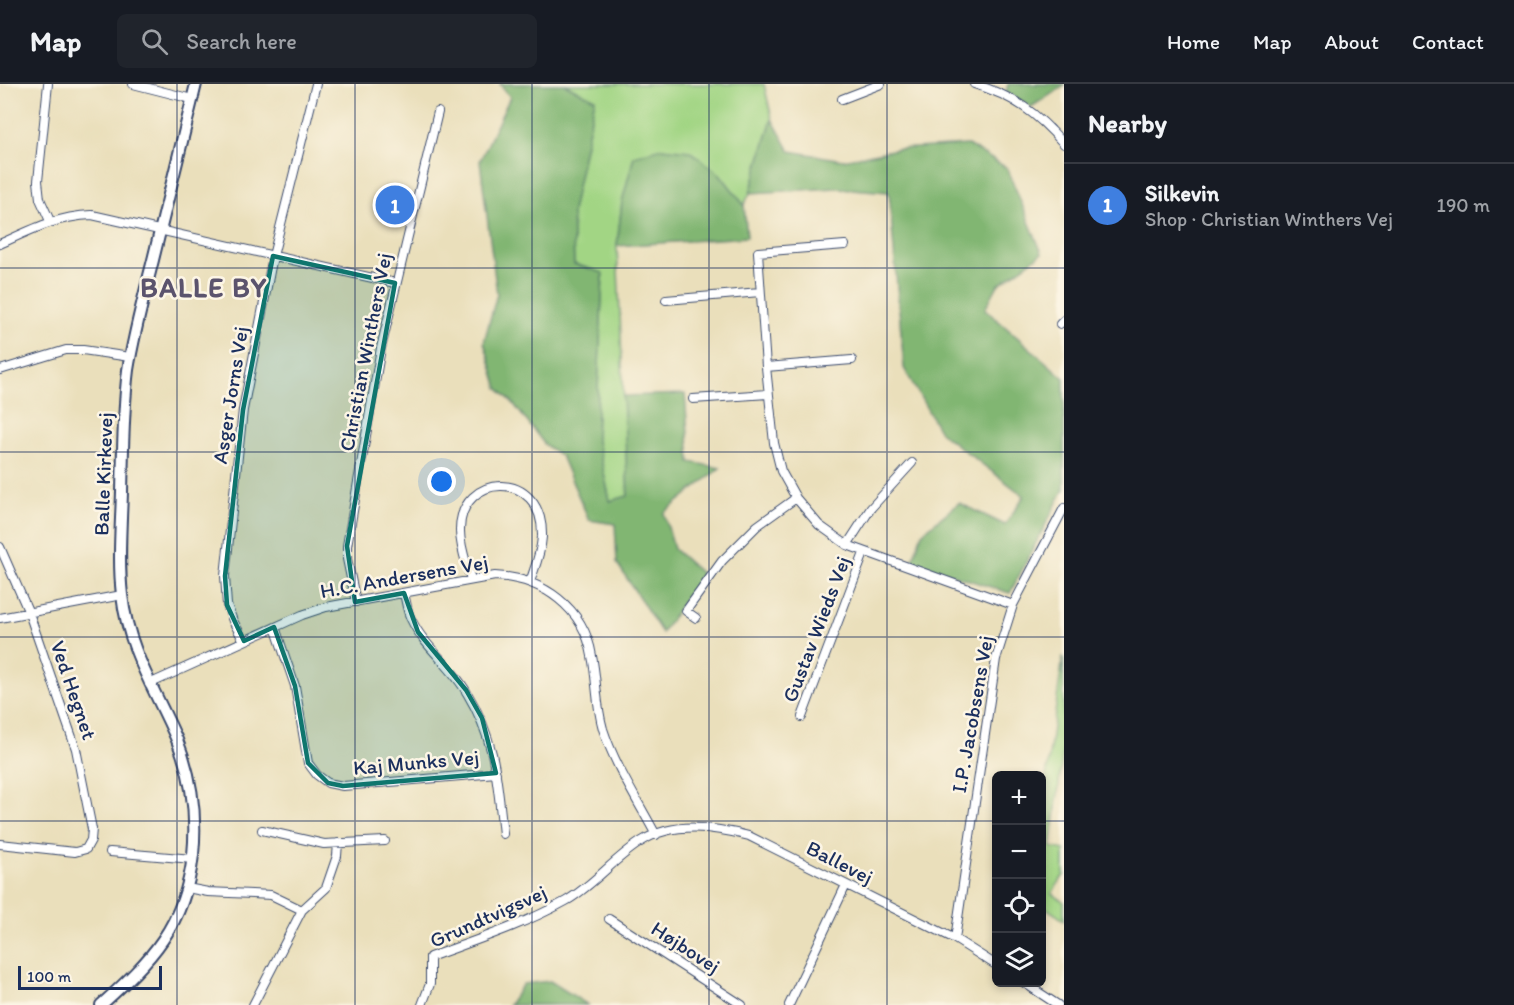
<!DOCTYPE html>
<html lang="en">
<head>
<meta charset="utf-8">
<style>
	:root { --surface:#171b24; --page:#20242c; --text:#f1f3f6; --muted:#9ea1a6; --line:#363941; --accent:#1f6fb2 }
	body { margin:0; font-family:Itim,sans-serif; background:var(--page); color:var(--text) }
	.controls { position:absolute; right:18px; bottom:18px; display:grid; overflow:hidden; border-radius:9px; box-shadow:0 3px 9px #0003 }
	.controls button { width:54px; height:54px; display:grid; place-items:center; padding:0; border:0; border-bottom:2px solid var(--line); background:var(--surface); color:var(--text); font:30px sans-serif }
	.scale { position:absolute; left:18px; bottom:15px; width:144px; box-sizing:border-box; padding-left:6px; border:3px solid #1b2f5e; border-top:0; font-size:16px; line-height:21px; white-space:nowrap; color:#1b2f5e; -webkit-text-stroke:4px #fcf5e5; paint-order:stroke }
	.you { position:absolute; left:442px; top:398px; width:21px; height:21px; margin:-15px; border:4px solid #fff; border-radius:50%; background:#1a73e8; box-shadow:0 0 0 9px #1a73e833 }
	.badge { display:grid; place-items:center; width:39px; height:39px; border-radius:50%; background:var(--accent); color:#fff; font-size:20px; font-weight:700 }
	.pin { position:absolute; translate:-50% -50%; border:3px solid #fff; box-shadow:0 2px 6px #0006 }
	.list { margin:0; padding:0; list-style:none }
	h2 { display:flex; justify-content:space-between; align-items:center; height:78px; margin:0; padding:0 24px; font-size:26px }
	h2 small { font-size:20px; font-weight:400; color:var(--muted) }
	.list li { display:grid; grid-template-columns:39px 1fr auto; gap:18px; align-items:center; box-sizing:border-box; height:84px; padding:0 24px; border-top:2px solid var(--line) }
	.list b { display:block; font-size:22px; white-space:nowrap }
	.list p { margin:0; font-size:20px; white-space:nowrap; color:var(--muted) }
	.list em { font-size:20px; font-style:normal; color:var(--muted) }
	.icon { flex:none; width:33px; height:33px; fill:none; stroke:currentColor; stroke-width:2; stroke-linecap:round; stroke-linejoin:round }
	.map { position:relative; flex:none; width:1064px; height:921px; overflow:hidden }
	header { display:flex; align-items:center; gap:36px; box-sizing:border-box; height:84px; padding:0 30px; background:var(--surface); border-bottom:2px solid var(--line) }
	header strong { font-size:28px }
	nav { display:flex; gap:33px; margin-inline-start:auto; font-size:21px }
	.search { width:420px; height:54px; background:var(--page); display:flex; align-items:center; gap:15px; box-sizing:border-box; padding:0 21px; border-radius:9px; color:var(--muted); font-size:22px }
	main { display:flex }
	aside { flex:1; background:var(--surface) }
	.map>svg:first-child { display:block }
	.green { fill:#a2d584; stroke:#5e8271; stroke-width:1.5 }
	.forest { fill:#81b672; stroke:#4e7268; stroke-width:1.5 }
	.lines { fill:none; stroke-linecap:round; stroke-linejoin:round }
	.street-casing { stroke:#3a496c; stroke-width:10 }
	.secondary-casing { stroke:#3a496c; stroke-width:14 }
	.street { stroke:#fff; stroke-width:8 }
	.secondary { stroke:#fff; stroke-width:10 }
	.marked { fill:#0f766e; fill-opacity:0.2; stroke:#0f766e; stroke-width:4.5; stroke-linejoin:round }
	.grid { fill:none; stroke:#1b2f5e; stroke-width:1.5; stroke-opacity:0.55 }
	.labels { text-anchor:middle; dominant-baseline:central; stroke-width:5; stroke-linejoin:round; paint-order:stroke }
	.street-label { font-size:21px; fill:#1b2f5e; stroke:#fcf5e5 }
	.district-label { font-size:27px; font-weight:bold; letter-spacing:1.5px; fill:#5b536d; stroke:#fcf5e5 }
</style>
</head>
<body>
<header>
<strong>Map</strong>
<div class="search"><svg class="icon" aria-label="search" viewBox="0 0 24 24"><circle cx="10" cy="10" r="6"/><path d="M15 15l6 6"/></svg>Search here</div>
<nav><a>Home</a><a>Map</a><a>About</a><a>Contact</a></nav>
</header>
<main>
<div class="map">
<svg width="1064" height="921" viewBox="0 0 1064 921">
	<rect width="100%" height="100%" fill="#fcf5e5"/>
	<filter id="ink" filterUnits="userSpaceOnUse"><feTurbulence type="fractalNoise" baseFrequency=".0167" numOctaves="2"/><feDisplacementMap in="SourceGraphic" scale="12" xChannelSelector="R" yChannelSelector="G"/><feConvolveMatrix kernelMatrix="1 2 1 2 8 2 1 2 1" color-interpolation-filters="sRGB"/></filter>
	<filter id="wash" filterUnits="userSpaceOnUse"><feTurbulence type="fractalNoise" baseFrequency=".008" numOctaves="4" result="noise"/><feDisplacementMap in="SourceGraphic" scale="24" xChannelSelector="R" yChannelSelector="G"/><feGaussianBlur stdDeviation="1.35" result="paint"/><feColorMatrix in="noise" values="0 0 0 0 0 0 0 0 0 0 0 0 0 0 0 0 0 1.4 0 .05"/><feComposite in="paint" operator="in"/></filter>
	<g filter="url(#wash)">
		<rect width="100%" height="100%" fill="#eadfbb"/>
		<path class="green" d="M 564,0 L 764,0 L 772,35 L 750,109 L 744,121 L 720,90 L 622,118 L 617,162 L 628,412 L 610,417 L 596,353 L 603,189 L 574,180 L 572,127 L 595,15 Z
			M 1063,573 L 1064,661 L 1051,763 L 1064,766 L 1064,791 L 1052,809 L 1064,818 L 1064,836 L 1042,821 L 1042,722 Z"/>
		<path class="forest" d="M 500,0 L 564,0 L 595,15 L 572,127 L 574,180 L 603,189 L 596,353 L 610,417 L 628,412 L 623,312 L 685,310 L 690,378 L 720,384 L 664,429 L 674,465 L 702,490 L 662,549 L 617,479 L 615,440 L 589,436 L 561,372 L 545,361 L 513,319 L 498,304 L 484,258 L 497,210 L 480,77 L 510,13 Z
			M 1008,0 L 1064,0 L 1064,2 L 1031,23 L 1006,8 Z
			M 772,35 L 790,67 L 843,76 L 897,65 L 968,61 L 1007,84 L 1042,169 L 998,201 L 985,225 L 1064,294 L 1064,405 L 1010,509 L 912,478 L 922,449 L 959,419 L 1005,441 L 1024,412 L 940,348 L 904,284 L 889,108 L 838,104 L 750,109 Z
			M 662,64 L 690,67 L 720,90 L 744,121 L 747,153 L 617,162 L 622,118 L 634,72 Z
			M 550,897 L 588,921 L 509,921 L 523,900 Z"/>
	</g>
	<g filter="url(#ink)">
		<g class="lines">
			<defs>
				<path id="street" d="M 48,0 L 38,97 L 40,115 L 50,137
					M 133,0 L 192,15
					M 974,0 C 1014,12 1037,29 1064,60
					M 842,15 L 881,0
					M 0,160 C 30,146 58,132 92,131 L 395,199
					M 845,161 L 758,168 L 766,283 L 774,359 L 781,387 L 796,414 L 819,441 L 847,461 L 1013,521
					M 666,216 L 760,208
					M 1060,240 L 1064,236
					M 766,283 L 852,276
					M 0,286 L 66,266 L 83,266 L 130,273
					M 693,315 L 768,310
					M 847,461 L 871,424 L 912,379
					M 0,463 L 29,529 L 76,665 L 92,745 L 91,756 L 86,765 L 75,768 L 0,760
					M 471,496 C 467,480 460,464 460,447 C 459,388 544,384 542,453 C 541,469 535,483 530,498
					M 404,509 C 406,517 407,527 411,535 C 424,563 452,582 467,609 C 496,657 497,696 503,750
					M 356,518 L 347,475 L 347,462 L 381,264 L 438,28
					M 0,534 L 122,511
					M 696,534 L 686,527 L 722,477 L 757,442 L 796,414
					M 275,543 L 295,602 L 308,679 L 317,691 L 328,699 L 343,702 L 496,689
					M 244,557 L 233,537 L 227,521 L 225,492 L 243,326 L 273,172 L 316,0
					M 149,600 L 302,531 L 326,523 L 495,492 C 543,494 584,524 592,572 C 597,596 596,621 603,645 C 615,682 638,717 656,751
					M 802,633 L 864,469
					M 262,746 L 324,760 L 385,757
					M 110,768 L 193,775
					M 187,804 L 208,808 L 271,811 L 302,826
					M 609,835 L 742,921
					M 955,855 L 996,575 L 1013,521 L 1064,424
					M 1023,898 L 1058,921
					M 253,921 L 302,826 L 326,804 L 337,772 L 338,759
					M 422,921 L 430,900 L 430,873 C 476,856 523,841 566,817 C 594,801 614,774 642,757 C 674,737 714,743 749,752 L 955,855 L 996,881
					M 789,921 L 846,801"/>
				<path id="secondary" d="M 101,921 C 151,876 185,842 193,771 C 197,731 192,693 177,656 C 156,607 128,566 122,511 C 118,477 121,442 122,408 C 123,367 123,326 128,286 C 134,249 144,212 153,176 C 167,117 182,59 196,0"/>
			</defs>
			<use href="#street" class="street-casing"/>
			<use href="#secondary" class="secondary-casing"/>
			<use href="#street" class="street"/>
			<use href="#secondary" class="secondary"/>
		</g>
	</g>
	<path class="marked" d="M 273,172 L 395,199 L 347,462 L 355,518 L 404,509 L 418,548 L 466,606 L 482,634 L 496,689 L 343,702 L 328,699 L 308,679 L 295,602 L 274,543 L 244,557 L 227,521 L 225,492 L 243,326 Z"/>
	<path class="grid" d="M 177,0 L 177,921M 355,0 L 355,921M 532,0 L 532,921M 709,0 L 709,921M 887,0 L 887,921M 0,184 L 1064,184M 0,368 L 1064,368M 0,553 L 1064,553M 0,737 L 996,737M 1042,737 L 1064,737"/>
	<g class="labels">
		<g class="street-label">
			<text transform="translate(365 268) rotate(-79)">Christian Winthers Vej</text>
			<text transform="translate(230 311) rotate(-81)">Asger Jorns Vej</text>
			<text transform="translate(103 390) rotate(-88)">Balle Kirkevej</text>
			<text transform="translate(404 492) rotate(-10)">H.C. Andersens Vej</text>
			<text transform="translate(816 545) rotate(-69)">Gustav Wieds Vej</text>
			<text transform="translate(74 606) rotate(71)">Ved Hegnet</text>
			<text transform="translate(972 630) rotate(-80)">I.P. Jacobsens Vej</text>
			<text transform="translate(416 678) rotate(-5)">Kaj Munks Vej</text>
			<text transform="translate(840 778) rotate(27)">Ballevej</text>
			<text transform="translate(488 832) rotate(-24)">Grundtvigsvej</text>
			<text transform="translate(686 863) rotate(33)">Højbovej</text>
		</g>
		<g class="district-label">
			<text x="204" y="203">BALLE BY</text>
		</g>
	</g>
</svg>
<div class="controls">
<button>+</button>
<button>−</button>
<button><svg class="icon" aria-label="locate" viewBox="0 0 24 24"><circle cx="12" cy="12" r="6"/><path d="M12 2v4M12 18v4M2 12h4M18 12h4"/></svg></button>
<button><svg class="icon" aria-label="layers" viewBox="0 0 24 24"><path d="M12 4l9 5-9 5-9-5zM3 14l9 5 9-5"/></svg></button>
</div>
<div class="scale">100 m</div>
<div class="you"></div>
<div class="pin badge" style="left:395px;top:121px;background:#3f7fe0">1</div>
</div>
<aside>
<h2>Nearby<small></small></h2>
<ul class="list">
<li><span class="badge" style="background:#3f7fe0">1</span><div><b>Silkevin</b><p>Shop · Christian Winthers Vej</p></div><em>190 m</em></li>
</ul>
</aside>
</main>
</body>
</html>
